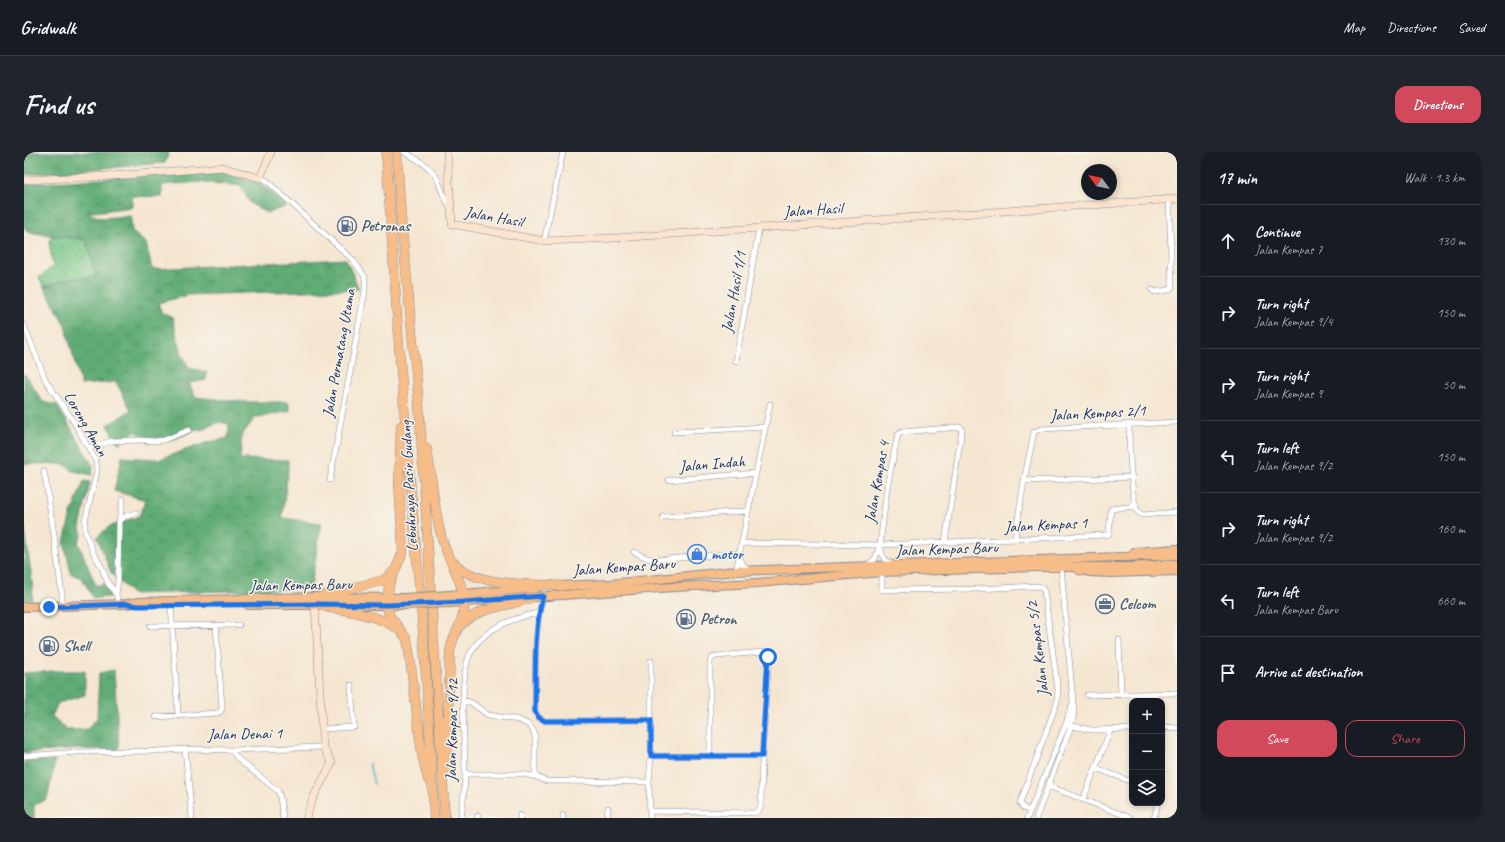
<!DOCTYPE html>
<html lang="en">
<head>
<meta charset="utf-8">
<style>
	:root { --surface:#171b24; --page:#20242c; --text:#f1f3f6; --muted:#9ea1a6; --line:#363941; --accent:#d1495b }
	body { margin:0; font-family:Caveat,sans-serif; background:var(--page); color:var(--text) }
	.controls { position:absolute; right:12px; bottom:12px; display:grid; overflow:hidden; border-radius:8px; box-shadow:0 2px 6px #0003 }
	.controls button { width:36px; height:36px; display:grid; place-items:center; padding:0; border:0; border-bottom:1px solid var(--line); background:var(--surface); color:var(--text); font:20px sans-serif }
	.compass { position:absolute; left:1057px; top:12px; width:36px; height:36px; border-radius:50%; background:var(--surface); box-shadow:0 2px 6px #0003; rotate:303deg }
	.stop { position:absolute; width:12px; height:12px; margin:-9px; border:3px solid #1a73e8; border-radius:50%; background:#fff }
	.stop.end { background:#1a73e8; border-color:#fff; box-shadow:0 1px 4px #0008 }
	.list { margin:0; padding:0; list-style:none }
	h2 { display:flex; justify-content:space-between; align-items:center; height:52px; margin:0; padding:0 16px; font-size:17px }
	h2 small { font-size:13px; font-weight:400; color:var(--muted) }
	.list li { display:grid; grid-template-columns:26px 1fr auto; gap:12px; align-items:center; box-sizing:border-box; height:72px; padding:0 16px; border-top:1px solid var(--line) }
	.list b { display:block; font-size:15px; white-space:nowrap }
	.list p { margin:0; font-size:13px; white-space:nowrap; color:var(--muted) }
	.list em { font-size:13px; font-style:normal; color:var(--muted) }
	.actions { display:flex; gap:8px; padding:12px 16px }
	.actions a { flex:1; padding:9px 0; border:1px solid var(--accent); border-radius:12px; text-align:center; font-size:14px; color:var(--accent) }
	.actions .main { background:var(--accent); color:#fff }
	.icon { flex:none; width:22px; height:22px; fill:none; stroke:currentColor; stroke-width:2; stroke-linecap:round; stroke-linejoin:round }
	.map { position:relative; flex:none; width:1153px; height:666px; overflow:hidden; border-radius:12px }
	header { display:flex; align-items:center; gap:24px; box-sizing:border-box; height:56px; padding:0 20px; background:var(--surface); border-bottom:1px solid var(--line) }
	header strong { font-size:19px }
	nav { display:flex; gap:22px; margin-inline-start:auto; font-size:14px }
	.intro { display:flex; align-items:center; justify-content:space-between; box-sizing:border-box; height:96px; padding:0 24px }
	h1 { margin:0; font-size:28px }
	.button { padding:10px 18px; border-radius:12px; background:var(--accent); color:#fff; font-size:14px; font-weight:700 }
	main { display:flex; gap:24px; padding:0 24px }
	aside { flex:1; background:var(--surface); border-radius:12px; box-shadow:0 2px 6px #0003 }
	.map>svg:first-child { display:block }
	.grass { fill:url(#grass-dots); stroke:#497b73 }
	.forest { fill:url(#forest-crowns); stroke:#3e6e69 }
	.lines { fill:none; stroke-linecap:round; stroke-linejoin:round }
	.stream { stroke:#4aadca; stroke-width:1.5 }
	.street-casing { stroke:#888a98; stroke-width:6 }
	.secondary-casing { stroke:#888a98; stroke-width:8 }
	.primary-casing { stroke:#888a98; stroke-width:10 }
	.highway-casing { stroke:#888a98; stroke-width:10 }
	.street { stroke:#fff; stroke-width:5 }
	.secondary { stroke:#fce5cf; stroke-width:7 }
	.primary { stroke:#f7bd88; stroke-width:8 }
	.highway { stroke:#f7bd88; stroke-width:9 }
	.primary-bridge-casing { stroke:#888a98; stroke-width:10; stroke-linecap:butt }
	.primary-bridge { stroke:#f7bd88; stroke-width:8 }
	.route { stroke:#1a73e8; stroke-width:5 }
	.labels { text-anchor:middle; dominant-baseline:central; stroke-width:3; stroke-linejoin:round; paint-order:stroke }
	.street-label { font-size:16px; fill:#1b2f5e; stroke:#f7f3e8 }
	.service-label { font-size:16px; font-weight:bold; fill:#4e5e75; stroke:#f7f3e8; text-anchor:start }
	.shop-label { font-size:16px; font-weight:bold; fill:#366cbe; stroke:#f7f3e8; text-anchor:start }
</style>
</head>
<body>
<header>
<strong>Gridwalk</strong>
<nav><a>Map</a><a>Directions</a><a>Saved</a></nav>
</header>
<div class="intro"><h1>Find us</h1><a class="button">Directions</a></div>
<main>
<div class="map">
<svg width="1153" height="666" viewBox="0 0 1153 666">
	<defs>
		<pattern id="grass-dots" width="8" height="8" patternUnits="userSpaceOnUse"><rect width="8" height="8" fill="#77c788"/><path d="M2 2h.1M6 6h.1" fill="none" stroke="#61a272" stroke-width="1.8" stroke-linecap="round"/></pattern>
		<pattern id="forest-crowns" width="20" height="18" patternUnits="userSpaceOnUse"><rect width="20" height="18" fill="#61ac74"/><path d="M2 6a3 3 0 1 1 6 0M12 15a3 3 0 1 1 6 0" fill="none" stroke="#4f8c62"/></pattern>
	</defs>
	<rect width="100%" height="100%" fill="#f7f3e8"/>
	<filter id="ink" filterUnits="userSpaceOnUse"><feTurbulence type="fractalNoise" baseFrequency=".025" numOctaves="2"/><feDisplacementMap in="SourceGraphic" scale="8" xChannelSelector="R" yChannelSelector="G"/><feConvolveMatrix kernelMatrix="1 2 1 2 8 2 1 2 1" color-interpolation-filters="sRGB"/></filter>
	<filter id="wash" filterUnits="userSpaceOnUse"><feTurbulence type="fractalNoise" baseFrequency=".012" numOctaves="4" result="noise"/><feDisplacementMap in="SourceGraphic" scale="16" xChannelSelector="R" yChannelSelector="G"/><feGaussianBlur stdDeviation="0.9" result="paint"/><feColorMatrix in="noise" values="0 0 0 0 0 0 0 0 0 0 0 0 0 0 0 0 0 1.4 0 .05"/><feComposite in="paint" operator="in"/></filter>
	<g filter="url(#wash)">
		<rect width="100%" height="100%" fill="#f5e6d1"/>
		<path class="grass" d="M 28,83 L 62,88 L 72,125 L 46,126 L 20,135 L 15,126 L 29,114 L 25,91 Z"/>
		<path class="forest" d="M 0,0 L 145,0 L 141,11 L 0,23 Z
			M 194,19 L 207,21 L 237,32 L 263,54 L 244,61 L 227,52 L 216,34 L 177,30 L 138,33 L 138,45 L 108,44 L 108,55 L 62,61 L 78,66 L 107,64 L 108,80 L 122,91 L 128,117 L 322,107 L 335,137 L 165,143 L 134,151 L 138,161 L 148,165 L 158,202 L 165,216 L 183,220 L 182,228 L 165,231 L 171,245 L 223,250 L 264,250 L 266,259 L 231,266 L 218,283 L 216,307 L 264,308 L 264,318 L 258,366 L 297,371 L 287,435 L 247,439 L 202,439 L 108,442 L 87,421 L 73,385 L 85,375 L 115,364 L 122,348 L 90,339 L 98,305 L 136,307 L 184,290 L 204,286 L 205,272 L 195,270 L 178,278 L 173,277 L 150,287 L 123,290 L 119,284 L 111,279 L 95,292 L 89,284 L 84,273 L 107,258 L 92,230 L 57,233 L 41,173 L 20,135 L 46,126 L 72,125 L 62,88 L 3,80 L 0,74 L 0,32 Z
			M 0,221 L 19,250 L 33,253 L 69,314 L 68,323 L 49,319 L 40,312 L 0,312 Z
			M 60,329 L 66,330 L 56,376 L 58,383 L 54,390 L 72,434 L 80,431 L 86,445 L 69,446 L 58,426 L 47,422 L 40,390 L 47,362 Z
			M 0,371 L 9,436 L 8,448 L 0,448 Z
			M 90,518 L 95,595 L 93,598 L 55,597 L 0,601 L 0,521 L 30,519 L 61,519 L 61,543 L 34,551 L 28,564 L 43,578 L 63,577 L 73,566 L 75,521 Z
			M 0,609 L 29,609 L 31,610 L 23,647 L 10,653 L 10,666 L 0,666 Z"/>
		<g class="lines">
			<path class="stream" d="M 345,611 L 350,632"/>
		</g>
	</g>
	<g filter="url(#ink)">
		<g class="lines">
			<defs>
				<path id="street" d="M 380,0 C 391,6 404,13 411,23 C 418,34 417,44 427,55
					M 236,26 L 242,28 L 330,109 L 341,125 L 341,139 L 306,328
					M 520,89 L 539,0
					M 1128,138 L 1131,140 L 1145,138 L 1148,135 L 1145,46
					M 0,173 L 22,229 L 50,270 L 72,309 L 73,319 L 61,369 L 61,380 L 69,400 L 77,414 L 84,431 L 92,442 L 95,453
					M 712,209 L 735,76
					M 1105,273 C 1105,288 1107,350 1114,360 C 1115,361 1117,362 1119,363 L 1153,360
					M 650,280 L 741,275
					M 65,296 L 88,289 L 116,288 L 130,289 L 140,288 L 165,278
					M 20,319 L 29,376 L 38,443 L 38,454
					M 645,328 L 732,321
					M 1000,329 L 1108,325
					M 639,365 L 724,359
					M 95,369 L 102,364 L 112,361
					M 991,386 L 1000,329 L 1010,280 L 1017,277 L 1153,270
					M 718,391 L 856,393 L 1081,383 L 1085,382 L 1087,357 L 1112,354
					M 857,396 C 858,405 860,408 869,412
					M 610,400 L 623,406 L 631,408 L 716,401
					M 715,404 L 719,413 L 726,418
					M 844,413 L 851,407 L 856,393 L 863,336 L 872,291 L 874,283 L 878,280 L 936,275 L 938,277 L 921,390
					M 712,419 L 746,252
					M 858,420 L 858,438 L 952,437 L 1012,434 L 1017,435 L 1020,439 L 1034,538 L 1033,550 L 996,651 L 999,656 L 1006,659
					M 92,442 L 94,428 L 95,370 L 99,347
					M 519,444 C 509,481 512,521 511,559 L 514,565 L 521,569 L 627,568
					M 147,453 L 154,563
					M 126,474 L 215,473
					M 1095,488 L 1097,543
					M 1063,543 L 1153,541
					M 440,548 L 448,551 L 464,563 L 495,568 L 505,573 L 509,578 L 511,584 L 511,620 L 513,625
					M 132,565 L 194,561 L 197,559 L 198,555 L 192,474
					M 1044,573 L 1067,578 L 1108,577
					M 1138,575 L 1153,576
					M 299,577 L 330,575 L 327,533
					M 161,597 L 168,666
					M 207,598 L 214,607 L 254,639 L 256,645 L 259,666
					M 1138,598 L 1139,575
					M 0,604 L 54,600 L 133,599 L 161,597 L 207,598 L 299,595
					M 627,604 L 738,604
					M 1072,616 L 1108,630
					M 441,622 L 499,622 L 513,625 L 522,629 L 625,630
					M 1024,634 L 1107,666
					M 1059,648 L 1086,579
					M 626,659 L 730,661 L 735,658 L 737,653 L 738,604 L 745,505 L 740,500 L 692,504 L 688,506 L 686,510 L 686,603
					M 496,663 L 496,666
					M 437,666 C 439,651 441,636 441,620 C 441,590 434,529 446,502 C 458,477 489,466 514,461
					M 453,666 L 454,664
					M 539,666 L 539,663
					M 583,666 L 584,656
					M 626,666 L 625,630 L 627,604 L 627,509
					M 1003,666 L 1042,572 L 1048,553
					M 1012,666 L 1047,574 L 1050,561 L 1037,415
					M 1130,666 L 1134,651"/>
				<path id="secondary" d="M 423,0 L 428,72 L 520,89 L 592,86 L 1153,47
					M 0,28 L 88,24 L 198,15 L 236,26 L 247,0
					M 282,666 L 290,644 L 308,611 L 299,595 L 291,452"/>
				<path id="primary" d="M 1110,400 L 1153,397
					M 1055,418 L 1066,420 L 1087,421 L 1153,419
					M 533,434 L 586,432 L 712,419 L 1153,403
					M 426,443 L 513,436
					M 426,451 L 650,435 L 733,431 L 858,420 L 1013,415 L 1104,415 L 1153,412
					M 224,453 L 380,453
					M 0,455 L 102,452 L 115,450 L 291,445 L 380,446"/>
				<path id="highway" d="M 362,0 L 376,208 L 399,479 L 405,569 L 410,666
					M 373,0 L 377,66 L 395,252 L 421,666
					M 377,274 L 375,331 L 379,400 L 365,433 L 363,453 L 365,463 L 383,487 L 385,499 L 398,602 L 404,628
					M 403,297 C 408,327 410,358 418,387 C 424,409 439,427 440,451 C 441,469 428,483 426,500 L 423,616
					M 429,410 C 454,436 504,431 538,434
					M 298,445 L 306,441 L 357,429 L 364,425 L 369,420
					M 295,452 C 303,456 311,457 320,458 C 338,462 358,466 374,477
					M 437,473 C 455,454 486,455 509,445"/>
			</defs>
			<use href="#street" class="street-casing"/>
			<use href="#secondary" class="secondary-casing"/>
			<use href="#primary" class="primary-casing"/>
			<use href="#highway" class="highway-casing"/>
			<use href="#street" class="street"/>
			<use href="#secondary" class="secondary"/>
			<use href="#primary" class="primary"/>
			<use href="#highway" class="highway"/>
			<defs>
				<path id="primary-bridge" d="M 380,446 L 426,443
					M 380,453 L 426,451"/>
			</defs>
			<use href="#primary-bridge" class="primary-bridge-casing"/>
			<use href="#primary-bridge" class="primary-bridge"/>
		</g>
	</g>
	<g class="lines" filter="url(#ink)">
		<path class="route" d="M 25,455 L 102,452 L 114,454 L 291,452 L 363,453 L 440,450 L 519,444 C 509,481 512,521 511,559 L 514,565 L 521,569 L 627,568 L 627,604 L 738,604 L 744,505"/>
	</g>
	<defs>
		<symbol id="fuel-ring" viewBox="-11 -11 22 22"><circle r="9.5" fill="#f7f3e8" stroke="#5c6f8a" stroke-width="1.5"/><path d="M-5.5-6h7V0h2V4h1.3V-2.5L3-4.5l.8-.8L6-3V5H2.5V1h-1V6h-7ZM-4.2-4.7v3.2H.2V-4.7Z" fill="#5c6f8a"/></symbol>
		<symbol id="shop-ring" viewBox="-11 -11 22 22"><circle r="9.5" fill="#f7f3e8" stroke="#3f7fe0" stroke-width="1.5"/><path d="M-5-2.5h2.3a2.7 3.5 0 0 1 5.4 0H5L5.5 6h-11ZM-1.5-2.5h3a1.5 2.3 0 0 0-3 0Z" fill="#3f7fe0"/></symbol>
		<symbol id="office-ring" viewBox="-11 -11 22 22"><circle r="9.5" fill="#f7f3e8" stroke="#5c6f8a" stroke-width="1.5"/><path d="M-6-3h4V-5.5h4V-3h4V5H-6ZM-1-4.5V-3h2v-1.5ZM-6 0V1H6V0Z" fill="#5c6f8a"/></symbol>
	</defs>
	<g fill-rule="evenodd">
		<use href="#fuel-ring" x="312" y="63" width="22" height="22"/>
		<use href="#shop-ring" x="662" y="391" width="22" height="22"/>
		<use href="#office-ring" x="1070" y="441" width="22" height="22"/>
		<use href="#fuel-ring" x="651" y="456" width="22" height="22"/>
		<use href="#fuel-ring" x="14" y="483" width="22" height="22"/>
	</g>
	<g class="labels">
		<g class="street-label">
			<text transform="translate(789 58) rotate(-4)">Jalan Hasil</text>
			<text transform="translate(470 65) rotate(10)">Jalan Hasil</text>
			<text transform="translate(710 140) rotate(-80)">Jalan Hasil 1/1</text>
			<text transform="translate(315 201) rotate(-80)">Jalan Permatang Utama</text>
			<text transform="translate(1074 261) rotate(-3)">Jalan Kempas 2/1</text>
			<text transform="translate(62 272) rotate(60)">Lorong Aman</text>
			<text transform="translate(688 312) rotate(-5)">Jalan Indah</text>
			<text transform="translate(853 330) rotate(-80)">Jalan Kempas 4</text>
			<text transform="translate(385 334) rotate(-93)">Lebuhraya Pasir Gudang</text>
			<text transform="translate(1022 373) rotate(-3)">Jalan Kempas 1</text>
			<text transform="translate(923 397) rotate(-2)">Jalan Kempas Baru</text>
			<text transform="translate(600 415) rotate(-4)">Jalan Kempas Baru</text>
			<text transform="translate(277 433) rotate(-1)">Jalan Kempas Baru</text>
			<text transform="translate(1014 497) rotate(-97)">Jalan Kempas 5/2</text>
			<text transform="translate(428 578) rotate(-89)">Jalan Kempas 9/12</text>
			<text transform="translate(221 582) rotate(-1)">Jalan Denai 1</text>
		</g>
		<g class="service-label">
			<text x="337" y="74">Petronas</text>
			<text x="1095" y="452">Celcom</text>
			<text x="676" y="467">Petron</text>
			<text x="39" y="494">Shell</text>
		</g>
		<g class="shop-label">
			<text x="687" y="402">motor</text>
		</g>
	</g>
</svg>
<div class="controls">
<button>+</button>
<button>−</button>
<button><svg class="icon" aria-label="layers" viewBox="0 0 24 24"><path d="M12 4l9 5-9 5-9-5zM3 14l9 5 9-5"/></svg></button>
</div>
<svg class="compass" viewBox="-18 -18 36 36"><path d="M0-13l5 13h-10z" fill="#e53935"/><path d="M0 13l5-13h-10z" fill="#9ea1a6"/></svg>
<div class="stop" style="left:744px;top:505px"></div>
<div class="stop end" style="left:25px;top:455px"></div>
</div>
<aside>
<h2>17 min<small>Walk · 1.3 km</small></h2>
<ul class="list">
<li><svg class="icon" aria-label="ahead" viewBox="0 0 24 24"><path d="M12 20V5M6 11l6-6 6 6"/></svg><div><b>Continue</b><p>Jalan Kempas 7</p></div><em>130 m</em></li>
<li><svg class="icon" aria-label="right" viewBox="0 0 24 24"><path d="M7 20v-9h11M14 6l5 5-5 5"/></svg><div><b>Turn right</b><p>Jalan Kempas 9/4</p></div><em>150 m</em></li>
<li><svg class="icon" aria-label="right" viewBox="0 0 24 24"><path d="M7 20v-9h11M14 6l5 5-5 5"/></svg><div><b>Turn right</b><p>Jalan Kempas 9</p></div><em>50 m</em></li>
<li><svg class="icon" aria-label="left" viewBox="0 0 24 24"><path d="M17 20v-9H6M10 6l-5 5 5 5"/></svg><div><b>Turn left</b><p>Jalan Kempas 9/2</p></div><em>150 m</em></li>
<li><svg class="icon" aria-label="right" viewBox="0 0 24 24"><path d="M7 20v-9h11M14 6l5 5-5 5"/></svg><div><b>Turn right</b><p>Jalan Kempas 9/2</p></div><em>160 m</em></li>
<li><svg class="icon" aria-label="left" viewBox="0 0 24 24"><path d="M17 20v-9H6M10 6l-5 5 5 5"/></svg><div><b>Turn left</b><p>Jalan Kempas Baru</p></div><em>660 m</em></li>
<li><svg class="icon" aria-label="arrive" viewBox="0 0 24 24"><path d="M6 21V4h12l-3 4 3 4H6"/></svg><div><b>Arrive at destination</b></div></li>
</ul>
<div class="actions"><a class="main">Save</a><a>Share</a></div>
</aside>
</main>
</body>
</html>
